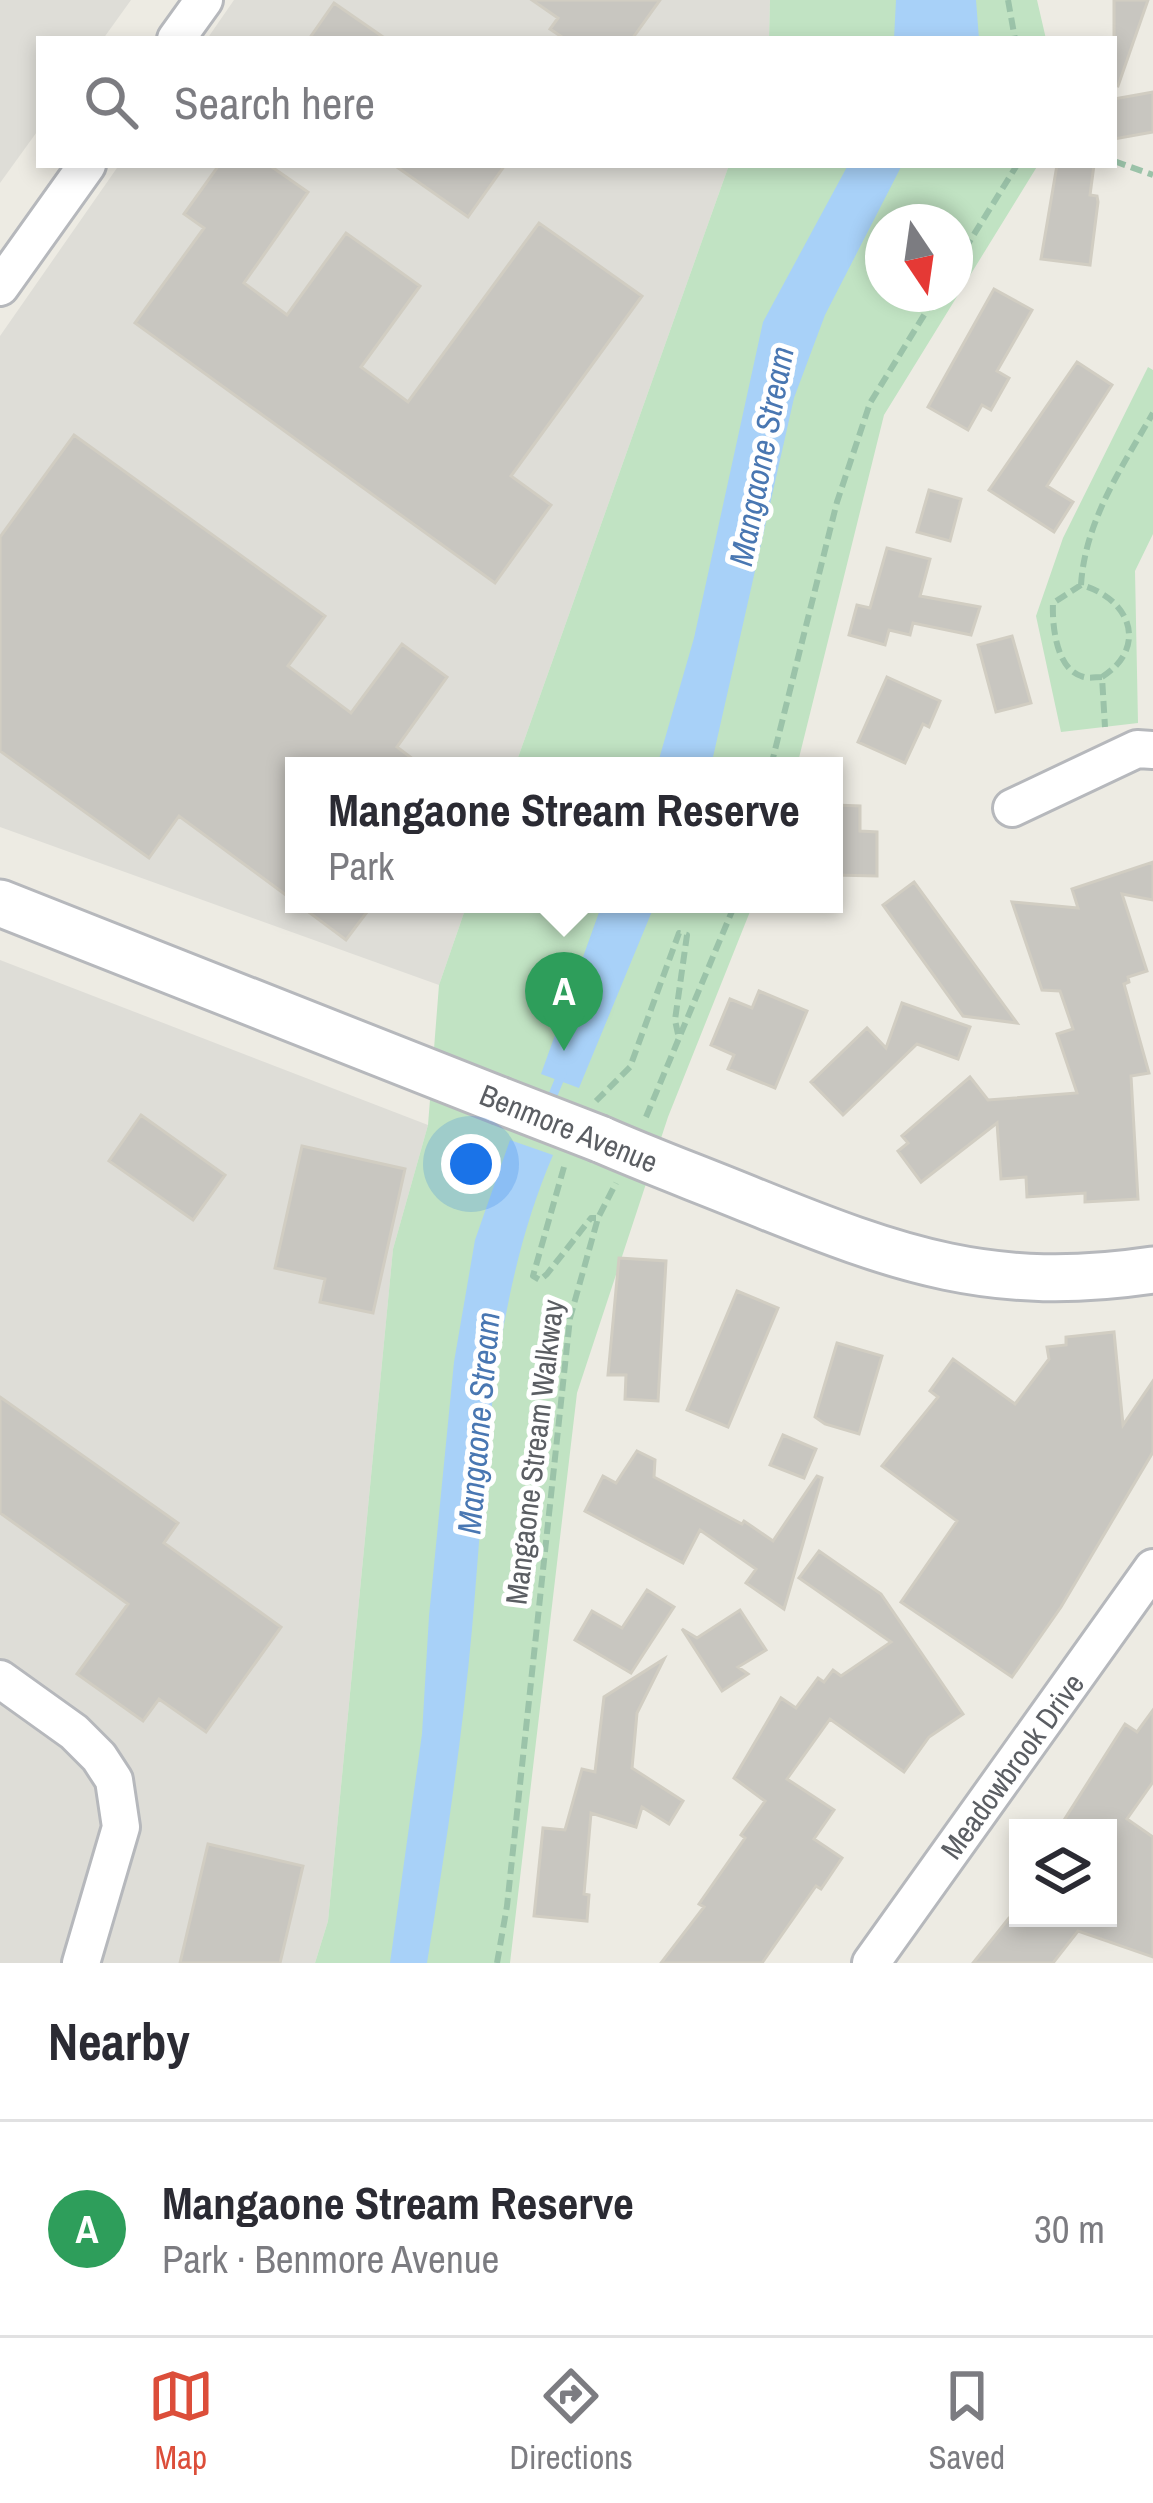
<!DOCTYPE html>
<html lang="en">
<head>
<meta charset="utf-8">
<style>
	:root { --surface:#fff; --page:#f2f2f3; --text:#2b2b33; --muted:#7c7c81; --line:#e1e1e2; --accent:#dc4e3a }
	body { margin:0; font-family:"Archivo Narrow",sans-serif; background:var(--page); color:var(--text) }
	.controls { position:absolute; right:36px; bottom:36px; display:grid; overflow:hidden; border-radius:0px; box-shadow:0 6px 18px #0003 }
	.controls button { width:108px; height:108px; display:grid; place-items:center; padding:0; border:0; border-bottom:3px solid var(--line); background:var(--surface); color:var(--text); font:60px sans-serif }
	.compass { position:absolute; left:865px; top:204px; width:108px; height:108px; border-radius:50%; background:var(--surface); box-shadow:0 6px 18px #0003; rotate:167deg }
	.you { position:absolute; left:471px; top:1164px; width:42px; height:42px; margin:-30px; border:9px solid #fff; border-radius:50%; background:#1a73e8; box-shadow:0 0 0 18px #1a73e833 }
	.badge { display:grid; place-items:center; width:78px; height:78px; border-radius:50%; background:var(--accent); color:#fff; font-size:39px; font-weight:700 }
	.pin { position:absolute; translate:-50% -99px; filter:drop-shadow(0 3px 6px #0008) }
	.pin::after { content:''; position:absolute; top:63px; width:42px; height:36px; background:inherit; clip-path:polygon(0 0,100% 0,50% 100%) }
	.popup { position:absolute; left:285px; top:757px; width:558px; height:156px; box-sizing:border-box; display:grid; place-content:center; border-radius:0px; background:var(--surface); filter:drop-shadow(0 3px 9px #0005); font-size:39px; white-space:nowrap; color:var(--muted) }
	.popup b { font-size:45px; color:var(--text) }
	.popup::after { content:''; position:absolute; left:50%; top:100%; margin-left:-24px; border:24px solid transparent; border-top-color:var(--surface) }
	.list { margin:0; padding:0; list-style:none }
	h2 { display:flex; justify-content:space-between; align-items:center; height:156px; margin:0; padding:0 48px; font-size:51px }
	h2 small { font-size:39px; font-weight:400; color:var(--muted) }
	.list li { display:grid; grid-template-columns:78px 1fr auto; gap:36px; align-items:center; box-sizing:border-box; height:216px; padding:0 48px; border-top:3px solid var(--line) }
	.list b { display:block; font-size:45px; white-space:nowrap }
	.list p { margin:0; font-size:39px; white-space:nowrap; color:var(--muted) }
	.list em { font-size:39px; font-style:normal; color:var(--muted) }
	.icon { flex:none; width:66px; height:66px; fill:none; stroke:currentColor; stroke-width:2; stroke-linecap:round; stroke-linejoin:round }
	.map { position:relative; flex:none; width:1153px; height:1963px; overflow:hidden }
	.search { position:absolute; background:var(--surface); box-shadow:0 6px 18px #0003; left:36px; right:36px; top:36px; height:132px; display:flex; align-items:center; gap:30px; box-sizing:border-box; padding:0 42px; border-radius:0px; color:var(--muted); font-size:45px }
	.sheet { height:372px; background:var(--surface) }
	nav { display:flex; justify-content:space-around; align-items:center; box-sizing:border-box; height:168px; border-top:3px solid var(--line); background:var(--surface); font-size:33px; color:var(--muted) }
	nav a { display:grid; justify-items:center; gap:6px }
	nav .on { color:var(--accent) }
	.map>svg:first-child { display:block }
	.industrial { fill:#deddd7 }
	.green { fill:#c1e3c3; fill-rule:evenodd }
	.water { fill:#a8d1f8 }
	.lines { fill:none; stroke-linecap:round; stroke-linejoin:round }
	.stream { stroke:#a8d1f8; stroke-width:9 }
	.building { fill:#c8c6c0; stroke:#d1cdc2; stroke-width:3 }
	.minor-casing { stroke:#b6b8bc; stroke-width:42 }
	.tertiary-casing { stroke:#b6b8bc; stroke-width:51 }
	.path { stroke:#9bc3a9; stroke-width:6; stroke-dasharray:12 6; stroke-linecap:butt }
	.minor { stroke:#fff; stroke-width:36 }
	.tertiary { stroke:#fff; stroke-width:45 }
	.tertiary-bridge-casing { stroke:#b6b8bc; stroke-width:51; stroke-linecap:butt }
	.tertiary-bridge { stroke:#fff; stroke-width:45 }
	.labels { text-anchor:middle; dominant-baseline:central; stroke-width:10; stroke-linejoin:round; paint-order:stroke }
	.street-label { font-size:30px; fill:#5b5e63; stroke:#fff }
	.water-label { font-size:33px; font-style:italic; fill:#4977b2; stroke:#fff }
</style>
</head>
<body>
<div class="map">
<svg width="1153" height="1963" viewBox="0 0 1153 1963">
	<rect width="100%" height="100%" fill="#edebe3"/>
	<path class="industrial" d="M 0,0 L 131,0 L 103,39 L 39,39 L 39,129 L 0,183 Z
		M 234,0 L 770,0 L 769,39 L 207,39 Z
		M 119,165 L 729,165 L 515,766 L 294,766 L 294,904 L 467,904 L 439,985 L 0,827 L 0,336 Z
		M 0,960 L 428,1125 L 393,1249 L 328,1921 L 315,1963 L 0,1963 Z"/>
	<path class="green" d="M 770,0 L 1037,0 L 1046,39 L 769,39 Z
		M 729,165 L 1038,165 L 884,415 L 797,766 L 515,766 ZM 883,222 L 955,222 L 955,294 L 883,294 Z
		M 1148,367 L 1153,370 L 1153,534 L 1135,571 L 1138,723 L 1061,732 L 1036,616 L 1063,538 Z
		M 467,904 L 753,904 L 668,1117 L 577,1393 L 510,1963 L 315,1963 L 328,1921 L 393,1249 L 428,1125 L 439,985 Z"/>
	<path class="water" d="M 896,0 L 976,0 L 979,39 L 894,39 Z
		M 848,165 L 902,165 L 825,315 L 794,398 L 711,766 L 657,766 L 694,638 L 763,322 Z
		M 602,904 L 655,904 L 579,1088 L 541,1074 Z
		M 510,1140 L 553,1155 C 490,1302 486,1471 472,1629 C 462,1741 445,1852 427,1963 L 390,1963 L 422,1734 L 429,1616 L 454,1362 L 475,1240 Z"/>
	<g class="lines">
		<path class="stream" d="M 548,1107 L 562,1073"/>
	</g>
	<path class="building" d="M 532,0 L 660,0 L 632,39 L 565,39 L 550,29 L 558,18 Z
		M 1114,0 L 1148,0 L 1118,86 L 1114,85 Z
		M 334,3 L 386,39 L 309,39 Z
		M 1153,92 L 1153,132 L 1114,139 L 1114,99 Z
		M 219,165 L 269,165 L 308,192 L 244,283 L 287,315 L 346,233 L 420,286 L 361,367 L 408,402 L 539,223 L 642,296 L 511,476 L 551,505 L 495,583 L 135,323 L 204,228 L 184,214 Z
		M 394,165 L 505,165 L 468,217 Z
		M 1057,165 L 1094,165 L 1090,195 L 1097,196 L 1098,202 L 1090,265 L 1041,259 Z
		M 994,289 L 1032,310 L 997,371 L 1009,378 L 991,410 L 982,405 L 968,430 L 928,407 Z
		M 1077,362 L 1112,385 L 1047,486 L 1073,502 L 1054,532 L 989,490 Z
		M 74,435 L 325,616 L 288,666 L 351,713 L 402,644 L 447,677 L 397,747 L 422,766 L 294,766 L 294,901 L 179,816 L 149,858 L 0,751 L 0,537 Z
		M 929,490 L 961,499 L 950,541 L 917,532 Z
		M 887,548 L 930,559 L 920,596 L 980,607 L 971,635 L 913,623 L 910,635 L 889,630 L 885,645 L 849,635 L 857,605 L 870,608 Z
		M 1012,636 L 1031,703 L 996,712 L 978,645 Z
		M 887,677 L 940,701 L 929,727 L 923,724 L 905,763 L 858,742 Z
		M 834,805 L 860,806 L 860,831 L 877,832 L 877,876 L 834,875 Z
		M 1153,862 L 1153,900 L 1122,894 L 1147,971 L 1128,977 L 1129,982 L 1124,984 L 1149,1073 L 1131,1076 L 1138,1199 L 1085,1202 L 1085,1193 L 1027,1197 L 1026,1177 L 1001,1179 L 997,1123 L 921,1182 L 898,1151 L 908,1143 L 902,1136 L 970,1077 L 988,1100 L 1077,1093 L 1057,1034 L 1073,1029 L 1060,991 L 1042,990 L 1012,902 L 1078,908 L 1072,889 Z
		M 914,882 L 1017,1023 L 963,1016 L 883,905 Z
		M 298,904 L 373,904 L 346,940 Z
		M 759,991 L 807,1011 L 775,1088 L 728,1069 L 734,1055 L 711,1045 L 730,999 L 752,1008 Z
		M 902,1003 L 970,1027 L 958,1059 L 917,1044 L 843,1115 L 811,1082 L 867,1028 L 886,1048 Z
		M 141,1115 L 225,1175 L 193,1220 L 109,1161 Z
		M 302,1146 L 405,1169 L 373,1313 L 320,1302 L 325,1279 L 275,1268 Z
		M 619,1258 L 666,1261 L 658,1401 L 625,1399 L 626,1375 L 608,1375 Z
		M 737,1291 L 778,1308 L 728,1427 L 687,1410 Z
		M 1114,1332 L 1123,1425 L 1153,1381 L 1153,1452 L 1061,1607 L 1012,1677 L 901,1602 L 957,1521 L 882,1466 L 938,1397 L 930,1391 L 953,1359 L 1015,1404 L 1049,1359 L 1047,1347 L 1066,1345 L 1066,1337 Z
		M 837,1343 L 882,1356 L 859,1434 L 825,1424 L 815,1417 Z
		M 0,1397 L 178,1523 L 164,1543 L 281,1627 L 206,1732 L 159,1699 L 143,1721 L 77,1674 L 128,1604 L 0,1513 Z
		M 783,1435 L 816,1449 L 804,1478 L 770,1465 Z
		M 637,1451 L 655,1460 L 654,1477 L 742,1524 L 744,1521 L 773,1541 L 817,1476 L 822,1478 L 784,1609 L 746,1583 L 756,1569 L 700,1530 L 683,1563 L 585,1511 L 603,1476 L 616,1483 Z
		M 819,1551 L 881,1594 L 963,1714 L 929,1737 L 904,1772 L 830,1719 L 787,1779 L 834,1810 L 814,1839 L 842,1858 L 821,1889 L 816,1886 L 762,1963 L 661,1963 L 704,1907 L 699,1904 L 745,1838 L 741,1835 L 765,1801 L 734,1778 L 781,1698 L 796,1708 L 818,1678 L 824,1682 L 833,1670 L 841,1676 L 891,1642 L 799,1578 Z
		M 647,1590 L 674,1607 L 631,1673 L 575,1640 L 592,1611 L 622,1628 Z
		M 740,1610 L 766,1650 L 738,1667 L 748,1674 L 722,1691 L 682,1629 L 697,1638 Z
		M 664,1659 L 637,1713 L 632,1768 L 683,1801 L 669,1824 L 642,1807 L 636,1827 L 591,1813 L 584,1894 L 589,1895 L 587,1921 L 534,1916 L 543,1828 L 565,1830 L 582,1769 L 595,1772 L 604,1697 Z
		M 1153,1710 L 1153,1782 L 1127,1819 L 1153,1837 L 1153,1957 L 1078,1931 L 1053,1963 L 973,1963 L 1009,1918 L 1108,1918 L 1108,1828 L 1059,1828 L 1125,1724 L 1137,1732 Z
		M 208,1844 L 303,1866 L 280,1963 L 180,1963 Z"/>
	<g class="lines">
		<defs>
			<path id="minor" d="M 176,39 L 204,0
				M 0,287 L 87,165
				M 1012,808 L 1137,749 L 1153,750
				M 0,1679 L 74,1732 L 99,1757 L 114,1780 L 121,1827 L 81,1963
				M 871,1963 L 1153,1568"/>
			<path id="tertiary" d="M 0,903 L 499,1100
				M 600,1139 C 650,1161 702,1180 753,1201 C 899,1260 993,1294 1153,1270"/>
		</defs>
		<use href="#minor" class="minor-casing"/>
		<use href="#tertiary" class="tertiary-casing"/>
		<path class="path" d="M 1008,0 L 1015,39
			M 1114,161 L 1153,175
			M 955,265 L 1017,165
			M 1081,585 C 1085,521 1122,467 1153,413
			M 1102,677 C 1095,677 1088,679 1081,676 C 1056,668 1052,625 1053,603 L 1081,585 C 1130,598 1149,647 1102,677 L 1105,727
			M 771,766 L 837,502 L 870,403 L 937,294
			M 596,1101 L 630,1067 L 679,933 L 687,935 L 675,1020 L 678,1034
			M 646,1117 L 735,904
			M 564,1167 L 533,1276 L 540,1280 L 547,1274 L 591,1218 L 596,1218
			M 497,1963 L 507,1906 L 570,1318 L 598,1218 L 616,1183"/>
		<use href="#minor" class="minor"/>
		<use href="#tertiary" class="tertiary"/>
		<defs>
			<path id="tertiary-bridge" d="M 499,1100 L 600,1139"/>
		</defs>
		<use href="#tertiary-bridge" class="tertiary-bridge-casing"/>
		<use href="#tertiary-bridge" class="tertiary-bridge"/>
	</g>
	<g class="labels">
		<g class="street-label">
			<text transform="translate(569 1128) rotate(22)">Benmore Avenue</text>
			<text transform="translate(534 1452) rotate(-83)">Mangaone Stream Walkway</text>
			<text transform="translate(1012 1766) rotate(-54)">Meadowbrook Drive</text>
		</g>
		<g class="water-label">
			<text transform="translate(761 456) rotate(-79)">Mangaone Stream</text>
			<text transform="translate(478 1423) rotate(-85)">Mangaone Stream</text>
		</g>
	</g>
</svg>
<div class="controls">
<button><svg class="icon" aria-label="layers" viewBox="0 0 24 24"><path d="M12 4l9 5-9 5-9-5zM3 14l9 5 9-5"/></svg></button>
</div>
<svg class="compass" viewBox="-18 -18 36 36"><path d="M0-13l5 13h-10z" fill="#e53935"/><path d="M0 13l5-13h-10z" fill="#7c7c81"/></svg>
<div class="you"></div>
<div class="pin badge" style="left:564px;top:1051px;background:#2e9e5b">A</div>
<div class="popup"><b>Mangaone Stream Reserve</b>Park</div>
<div class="search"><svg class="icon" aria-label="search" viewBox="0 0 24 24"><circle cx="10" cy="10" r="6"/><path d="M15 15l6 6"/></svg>Search here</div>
</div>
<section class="sheet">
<h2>Nearby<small></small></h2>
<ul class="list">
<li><span class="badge" style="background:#2e9e5b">A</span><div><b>Mangaone Stream Reserve</b><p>Park · Benmore Avenue</p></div><em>30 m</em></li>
</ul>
</section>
<nav>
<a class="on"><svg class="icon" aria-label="map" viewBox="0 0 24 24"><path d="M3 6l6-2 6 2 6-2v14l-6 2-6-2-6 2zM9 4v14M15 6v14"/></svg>Map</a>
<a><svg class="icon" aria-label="directions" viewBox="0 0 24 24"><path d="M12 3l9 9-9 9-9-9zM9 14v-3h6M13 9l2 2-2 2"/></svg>Directions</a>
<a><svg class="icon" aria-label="saved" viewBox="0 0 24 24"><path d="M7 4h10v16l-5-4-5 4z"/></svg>Saved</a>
</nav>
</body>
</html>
